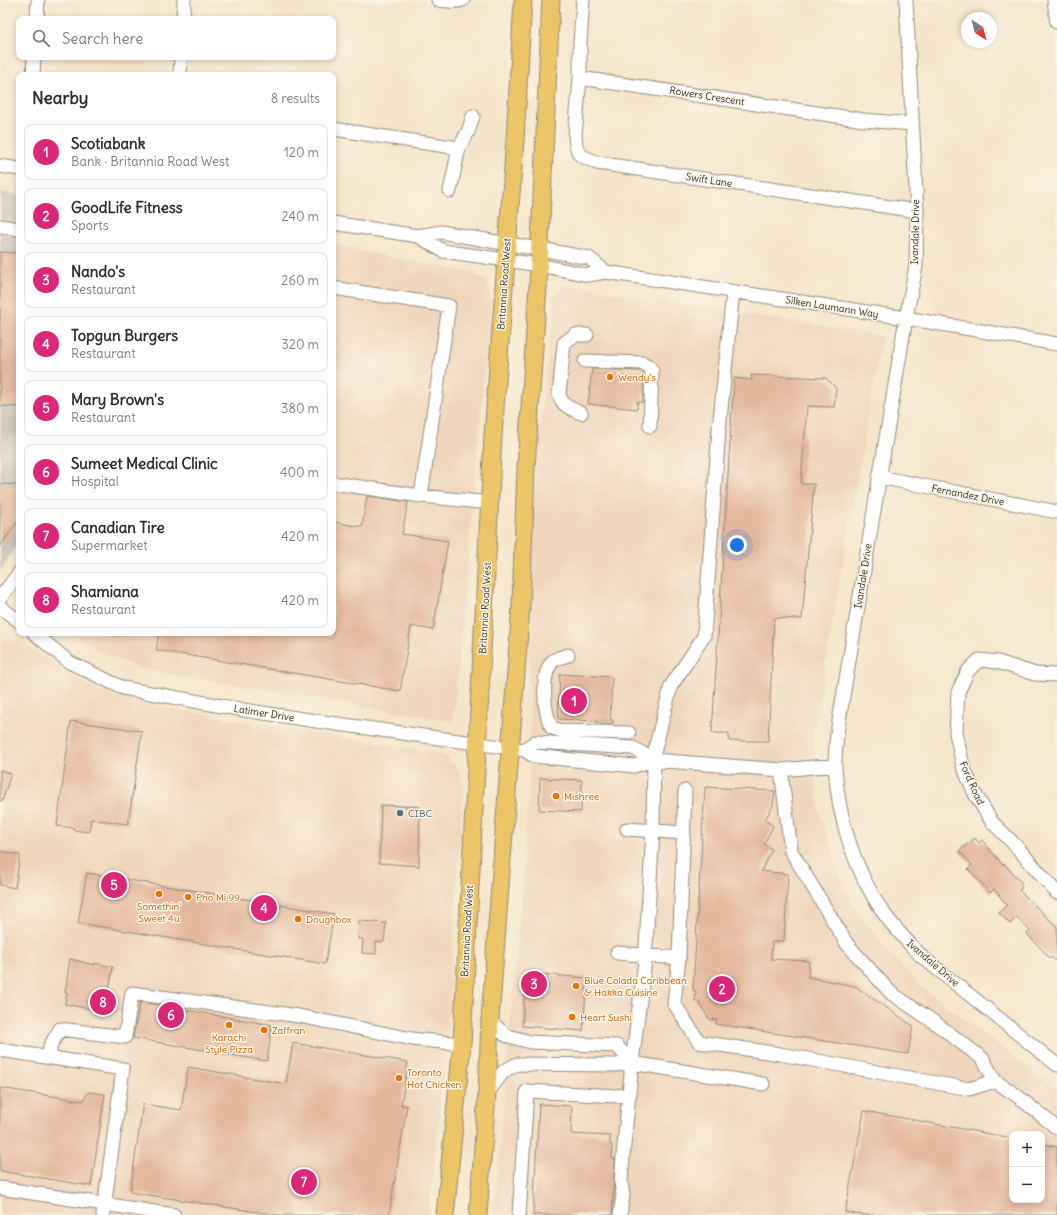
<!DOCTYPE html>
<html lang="en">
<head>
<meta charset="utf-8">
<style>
	:root { --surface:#fff; --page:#f7f7f7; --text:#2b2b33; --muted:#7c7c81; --line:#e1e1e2; --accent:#db2777 }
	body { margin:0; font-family:Delius,sans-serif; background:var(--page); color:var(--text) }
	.controls { position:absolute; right:12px; bottom:12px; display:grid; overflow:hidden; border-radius:8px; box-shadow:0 2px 6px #0003 }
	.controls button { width:36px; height:36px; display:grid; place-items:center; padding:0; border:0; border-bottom:1px solid var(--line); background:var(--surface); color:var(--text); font:20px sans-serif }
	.compass { position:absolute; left:961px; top:12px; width:36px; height:36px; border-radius:50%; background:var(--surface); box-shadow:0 2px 6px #0003; rotate:144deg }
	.you { position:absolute; left:737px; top:545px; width:14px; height:14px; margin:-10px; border:3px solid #fff; border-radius:50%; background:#1a73e8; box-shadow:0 0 0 6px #1a73e833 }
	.badge { display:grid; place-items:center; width:26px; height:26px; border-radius:50%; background:var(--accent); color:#fff; font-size:13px; font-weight:700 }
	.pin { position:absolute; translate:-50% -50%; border:2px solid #fff; box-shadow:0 1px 4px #0006 }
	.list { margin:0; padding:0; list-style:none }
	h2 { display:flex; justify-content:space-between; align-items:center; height:52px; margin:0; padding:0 16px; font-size:17px }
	h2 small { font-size:13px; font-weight:400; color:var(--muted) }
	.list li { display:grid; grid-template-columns:26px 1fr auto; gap:12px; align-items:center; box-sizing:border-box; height:56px; margin:0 8px 8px; padding:0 8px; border:1px solid var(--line); border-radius:8px }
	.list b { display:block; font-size:15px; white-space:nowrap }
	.list p { margin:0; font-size:13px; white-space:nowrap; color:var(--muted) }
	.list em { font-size:13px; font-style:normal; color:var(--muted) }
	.icon { flex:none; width:22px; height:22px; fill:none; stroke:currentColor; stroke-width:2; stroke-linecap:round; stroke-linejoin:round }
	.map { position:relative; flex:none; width:1057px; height:1215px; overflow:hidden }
	.search { position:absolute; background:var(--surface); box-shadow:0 2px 6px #0003; left:16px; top:16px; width:320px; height:44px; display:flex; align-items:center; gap:10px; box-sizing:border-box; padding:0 14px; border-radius:8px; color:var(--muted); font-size:15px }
	.panel { position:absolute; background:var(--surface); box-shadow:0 2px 6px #0003; left:16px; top:72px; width:320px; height:564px; border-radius:8px }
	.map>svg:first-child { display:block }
	.built { fill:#efd6bc; fill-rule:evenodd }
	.industrial { fill:#cdc2b9 }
	.building { fill:#e3b89d }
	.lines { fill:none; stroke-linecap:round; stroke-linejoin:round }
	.minor-tunnel { stroke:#cdc1ab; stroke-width:13; stroke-dasharray:13 6; stroke-linecap:butt }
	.minor-casing { stroke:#90887b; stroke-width:15 }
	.major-casing { stroke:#90887b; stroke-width:19 }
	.minor { stroke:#fff; stroke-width:13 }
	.major { stroke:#ecc569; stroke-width:17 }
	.food-dot { fill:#e8710a; stroke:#fcf5e5; stroke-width:1.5 }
	.service-dot { fill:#5c6f8a; stroke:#fcf5e5; stroke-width:1.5 }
	.labels { text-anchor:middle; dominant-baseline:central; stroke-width:3; stroke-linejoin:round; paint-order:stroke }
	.street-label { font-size:10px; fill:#2b2b2b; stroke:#fcf5e5 }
	.food-label { font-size:10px; fill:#c56008; stroke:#fcf5e5; text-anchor:start }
	.service-label { font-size:10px; fill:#4e5e75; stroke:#fcf5e5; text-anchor:start }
</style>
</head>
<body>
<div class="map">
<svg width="1057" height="1215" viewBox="0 0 1057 1215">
	<rect width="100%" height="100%" fill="#fcf5e5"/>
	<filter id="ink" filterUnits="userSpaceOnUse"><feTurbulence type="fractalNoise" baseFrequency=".025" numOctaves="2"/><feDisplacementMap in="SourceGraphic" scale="8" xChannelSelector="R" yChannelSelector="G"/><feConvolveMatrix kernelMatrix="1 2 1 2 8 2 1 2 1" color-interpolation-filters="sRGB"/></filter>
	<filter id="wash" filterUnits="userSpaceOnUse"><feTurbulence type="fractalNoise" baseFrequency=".012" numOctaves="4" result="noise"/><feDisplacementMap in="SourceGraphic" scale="16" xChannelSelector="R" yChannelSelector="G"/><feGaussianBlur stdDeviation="0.9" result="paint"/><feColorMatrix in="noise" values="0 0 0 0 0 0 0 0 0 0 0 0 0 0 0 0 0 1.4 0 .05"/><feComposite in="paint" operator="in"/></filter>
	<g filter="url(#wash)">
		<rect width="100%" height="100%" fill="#f5e6cb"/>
		<path class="built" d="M 333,244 L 371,253 L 474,273 L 488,283 L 491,301 L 453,721 L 142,669 L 102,653 L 72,633 L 333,633 Z
			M 566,285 L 882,336 L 813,734 L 819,811 L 840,877 L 854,906 L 889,953 L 920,986 L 1057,1089 L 1057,1215 L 494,1215 L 521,897 L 529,787 L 530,716 L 527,551 L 554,297 ZM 1012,1134 L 1042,1134 L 1042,1200 L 1012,1200 Z
			M 4,639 L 19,641 L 90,687 L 137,703 L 437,753 L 449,757 L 448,760 L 453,763 L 460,774 L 463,785 L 449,1008 L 434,1168 L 428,1215 L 0,1215 L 0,647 Z"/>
		<path class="industrial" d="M 0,192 L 19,195 L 19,542 L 0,571 Z"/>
		<g id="blocks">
			<path class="building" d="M 0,252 L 19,253 L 19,407 L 0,406 Z
				M 592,369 L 640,371 L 643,372 L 643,402 L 637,402 L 637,409 L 588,404 Z
				M 751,375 L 826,378 L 836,388 L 834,407 L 807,406 L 801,484 L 814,484 L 802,619 L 774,618 L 768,741 L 729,741 L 729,733 L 712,733 L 734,378 L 752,380 Z
				M 0,484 L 19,485 L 19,520 L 0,546 Z
				M 367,496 L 408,502 L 402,534 L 448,541 L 433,630 L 411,626 L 400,691 L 156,650 L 159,633 L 333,633 L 333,522 L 362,527 Z
				M 560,674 L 612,677 L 610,720 L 613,720 L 613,724 L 597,724 L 597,721 L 558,719 Z
				M 71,721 L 142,731 L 128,824 L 91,819 L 89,832 L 74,830 L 74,828 L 57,826 Z
				M 0,770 L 11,774 L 2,801 L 0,801 Z
				M 540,778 L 582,780 L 581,812 L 539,810 Z
				M 705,787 L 775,791 L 773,805 L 765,820 L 773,826 L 764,844 L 772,849 L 761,871 L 788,874 L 784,941 L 772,942 L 771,959 L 809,961 L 808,977 L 855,986 L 913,1026 L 908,1054 L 716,1024 L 717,1020 L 709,1019 L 698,1001 L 695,1001 L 696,991 L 693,990 Z
				M 381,805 L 420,807 L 419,866 L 379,863 Z
				M 975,838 L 979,843 L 982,840 L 1003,865 L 1004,864 L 1022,883 L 1020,885 L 1022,888 L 1019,890 L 1057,927 L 1057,962 L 1051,957 L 1050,958 L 1027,934 L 1030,931 L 1017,917 L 1010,924 L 999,913 L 1007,905 L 994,889 L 990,893 L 968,869 L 972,865 L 959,851 Z
				M 0,851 L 20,855 L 15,888 L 0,885 Z
				M 87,873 L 334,914 L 325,964 L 78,923 Z
				M 359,921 L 386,923 L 384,942 L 376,942 L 376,954 L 362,953 L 363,939 L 358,939 Z
				M 70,959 L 95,965 L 95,963 L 113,967 L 105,1012 L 65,1004 L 67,993 L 65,993 Z
				M 526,973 L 587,978 L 583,1031 L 522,1026 Z
				M 140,1002 L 272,1025 L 267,1061 L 133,1038 Z
				M 293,1043 L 408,1062 L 401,1105 L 407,1106 L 389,1215 L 276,1215 L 130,1192 L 143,1104 L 181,1110 L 188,1067 L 286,1084 Z
				M 0,1088 L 83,1101 L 88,1092 L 105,1094 L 91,1186 L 0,1171 Z
				M 539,1104 L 572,1106 L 571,1134 L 610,1136 L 610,1145 L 612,1145 L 612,1159 L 615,1159 L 612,1215 L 533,1215 Z
				M 864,1111 L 1012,1138 L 1012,1200 L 1042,1200 L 1042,1144 L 1057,1147 L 1057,1215 L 862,1215 L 845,1212 Z"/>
		</g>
	</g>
	<g filter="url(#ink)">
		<use href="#blocks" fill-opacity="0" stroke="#90887b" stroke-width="1"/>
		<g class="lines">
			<path class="minor-tunnel" d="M 597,725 L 613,726"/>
			<defs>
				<path id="minor" d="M 438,0 C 447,1 455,3 463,0
					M 583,0 L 580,43 L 580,78 L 575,135 L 576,145 L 579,154 L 582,156 L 597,163 L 611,165 L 917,211
					M 906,0 L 917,211 L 916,266 L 906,318 L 837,733 C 836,744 835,756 835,767 C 838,819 855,872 885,915 C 896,930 909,943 921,956 L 1057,1065
					M 1054,0 L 1057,22
					M 37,19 L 38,0
					M 183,19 L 184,0
					M 33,75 L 34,57
					M 180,75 L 181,57
					M 580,78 L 864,120 L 912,124
					M 333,129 L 459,148
					M 0,166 L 19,169
					M 450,191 L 459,148 L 468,132 L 473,116
					M 333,223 L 418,236 L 441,232 L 508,244 L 540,249 L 589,258 L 606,272
					M 0,226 L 19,229
					M 418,236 L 443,251 L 539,265 L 588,275 L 606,272 L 906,318 L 1057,344
					M 333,288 L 449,306 L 421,496 L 333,483
					M 585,361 L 642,363 L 649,366 L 652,371 L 650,426
					M 581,413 C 569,408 564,407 559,395 L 564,343 L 575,335 L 587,335
					M 879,477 L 1057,512
					M 421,496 L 490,503
					M 0,598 L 19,573
					M 0,607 L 19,621
					M 34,633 L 69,662 L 123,688 L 244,710 L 316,721 L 524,750 L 534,756 L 634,766 L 654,760 L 781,770
					M 568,655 C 563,657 556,658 553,661 C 540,674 544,714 552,728 L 563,731 L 629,733
					M 1057,675 L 1035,674 L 998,662 L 979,660 L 968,671 L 958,692 L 956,733 L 963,766 L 975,794 L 992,822 L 1016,846 L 1057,893
					M 524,750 L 535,742 L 633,748 L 654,760
					M 835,765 L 781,770 L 791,851 L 847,944 L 891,993 L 934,1022 L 983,1059 L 995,1081 L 1016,1095 L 1057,1128
					M 685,791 L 679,958 L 674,1003 L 699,1042 L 780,1054 L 969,1089 L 995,1081
					M 627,829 L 684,833
					M 617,953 L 679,958
					M 490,1020 L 505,1035 L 530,1042 L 617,1046 L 632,1063
					M 0,1050 L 123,1069 L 103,1215
					M 50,1058 L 50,1046 L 60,1029 L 125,1037 L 132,993 L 299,1016 L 412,1039 L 462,1044
					M 487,1093 L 504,1071 L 517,1064 L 615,1065 L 632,1063 L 763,1084
					M 0,1188 L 174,1215
					M 519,1215 L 527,1091 L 617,1096 L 630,1094
					M 620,1215 L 623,1195 L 621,1183 L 623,1156 L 632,1063 L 645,961 L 653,831 L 654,753 L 671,686 L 704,636 L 719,429 L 733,292"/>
				<path id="major" d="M 445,1215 L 462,1044 L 493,436 L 515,140 L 523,0
					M 478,1215 L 487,1093 L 490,1020 L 521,605 L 526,468 L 538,286 L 551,0"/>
			</defs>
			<use href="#minor" class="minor-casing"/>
			<use href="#major" class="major-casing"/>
			<use href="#minor" class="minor"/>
			<use href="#major" class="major"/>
		</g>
	</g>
	<g class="food-dot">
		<circle cx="610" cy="377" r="4"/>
		<circle cx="556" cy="796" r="4"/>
		<circle cx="159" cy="894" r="4"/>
		<circle cx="188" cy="897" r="4"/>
		<circle cx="298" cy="919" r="4"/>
		<circle cx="576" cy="986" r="4"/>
		<circle cx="572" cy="1017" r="4"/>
		<circle cx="229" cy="1025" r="4"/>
		<circle cx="264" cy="1030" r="4"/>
		<circle cx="399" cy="1078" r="4"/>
	</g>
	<circle class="service-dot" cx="400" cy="813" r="4"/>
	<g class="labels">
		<g class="street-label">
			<text transform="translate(707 96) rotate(9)">Rowers Crescent</text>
			<text transform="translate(709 180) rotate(9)">Swift Lane</text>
			<text transform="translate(915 232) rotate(-89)">Ivandale Drive</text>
			<text transform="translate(504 284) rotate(-86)">Britannia Road West</text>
			<text transform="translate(832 307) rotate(9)">Silken Laumann Way</text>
			<text transform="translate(968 495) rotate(11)">Fernandez Drive</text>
			<text transform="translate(863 576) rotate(-81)">Ivandale Drive</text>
			<text transform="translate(485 608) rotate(-87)">Britannia Road West</text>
			<text transform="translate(264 713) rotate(9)">Latimer Drive</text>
			<text transform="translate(972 783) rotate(66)">Ford Road</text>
			<text transform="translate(467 931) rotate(-87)">Britannia Road West</text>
			<text transform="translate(933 963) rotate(41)">Ivandale Drive</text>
		</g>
		<g class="food-label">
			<text x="618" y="377">Wendy's</text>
			<text x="564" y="796">Mishree</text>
			<text x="196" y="897">Pho Mi 99</text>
			<text x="159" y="906" text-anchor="middle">Somethin'<tspan x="159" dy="12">Sweet 4u</tspan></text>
			<text x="306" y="919">Doughbox</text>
			<text x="584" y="980">Blue Colada Caribbean<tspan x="584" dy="12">&amp; Hakka Cuisine</tspan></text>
			<text x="580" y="1017">Heart Sushi</text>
			<text x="272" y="1030">Zaffran</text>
			<text x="229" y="1037" text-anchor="middle">Karachi<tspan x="229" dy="12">Style Pizza</tspan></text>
			<text x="407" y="1072">Toronto<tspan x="407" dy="12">Hot Chicken</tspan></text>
		</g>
		<g class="service-label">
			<text x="408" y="813">CIBC</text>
		</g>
	</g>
</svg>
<div class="controls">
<button>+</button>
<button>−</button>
</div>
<svg class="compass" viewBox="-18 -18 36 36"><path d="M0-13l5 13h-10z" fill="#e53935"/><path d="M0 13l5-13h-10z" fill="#7c7c81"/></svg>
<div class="you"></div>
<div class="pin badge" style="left:574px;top:701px">1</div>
<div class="pin badge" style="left:722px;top:989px">2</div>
<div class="pin badge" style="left:534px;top:984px">3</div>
<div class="pin badge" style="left:264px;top:908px">4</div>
<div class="pin badge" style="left:114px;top:885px">5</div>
<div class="pin badge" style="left:171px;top:1015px">6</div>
<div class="pin badge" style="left:304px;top:1182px">7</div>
<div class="pin badge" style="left:103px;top:1002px">8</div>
<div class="search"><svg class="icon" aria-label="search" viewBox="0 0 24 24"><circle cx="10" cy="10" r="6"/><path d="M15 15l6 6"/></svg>Search here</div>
<section class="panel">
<h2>Nearby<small>8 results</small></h2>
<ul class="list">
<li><span class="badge">1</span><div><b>Scotiabank</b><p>Bank · Britannia Road West</p></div><em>120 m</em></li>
<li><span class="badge">2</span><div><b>GoodLife Fitness</b><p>Sports</p></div><em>240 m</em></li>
<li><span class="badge">3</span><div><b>Nando's</b><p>Restaurant</p></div><em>260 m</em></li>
<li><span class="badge">4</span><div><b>Topgun Burgers</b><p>Restaurant</p></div><em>320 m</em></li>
<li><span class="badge">5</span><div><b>Mary Brown's</b><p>Restaurant</p></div><em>380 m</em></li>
<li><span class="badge">6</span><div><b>Sumeet Medical Clinic</b><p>Hospital</p></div><em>400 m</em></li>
<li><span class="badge">7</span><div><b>Canadian Tire</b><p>Supermarket</p></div><em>420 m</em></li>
<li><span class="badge">8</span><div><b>Shamiana</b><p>Restaurant</p></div><em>420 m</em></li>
</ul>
</section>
</div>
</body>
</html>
